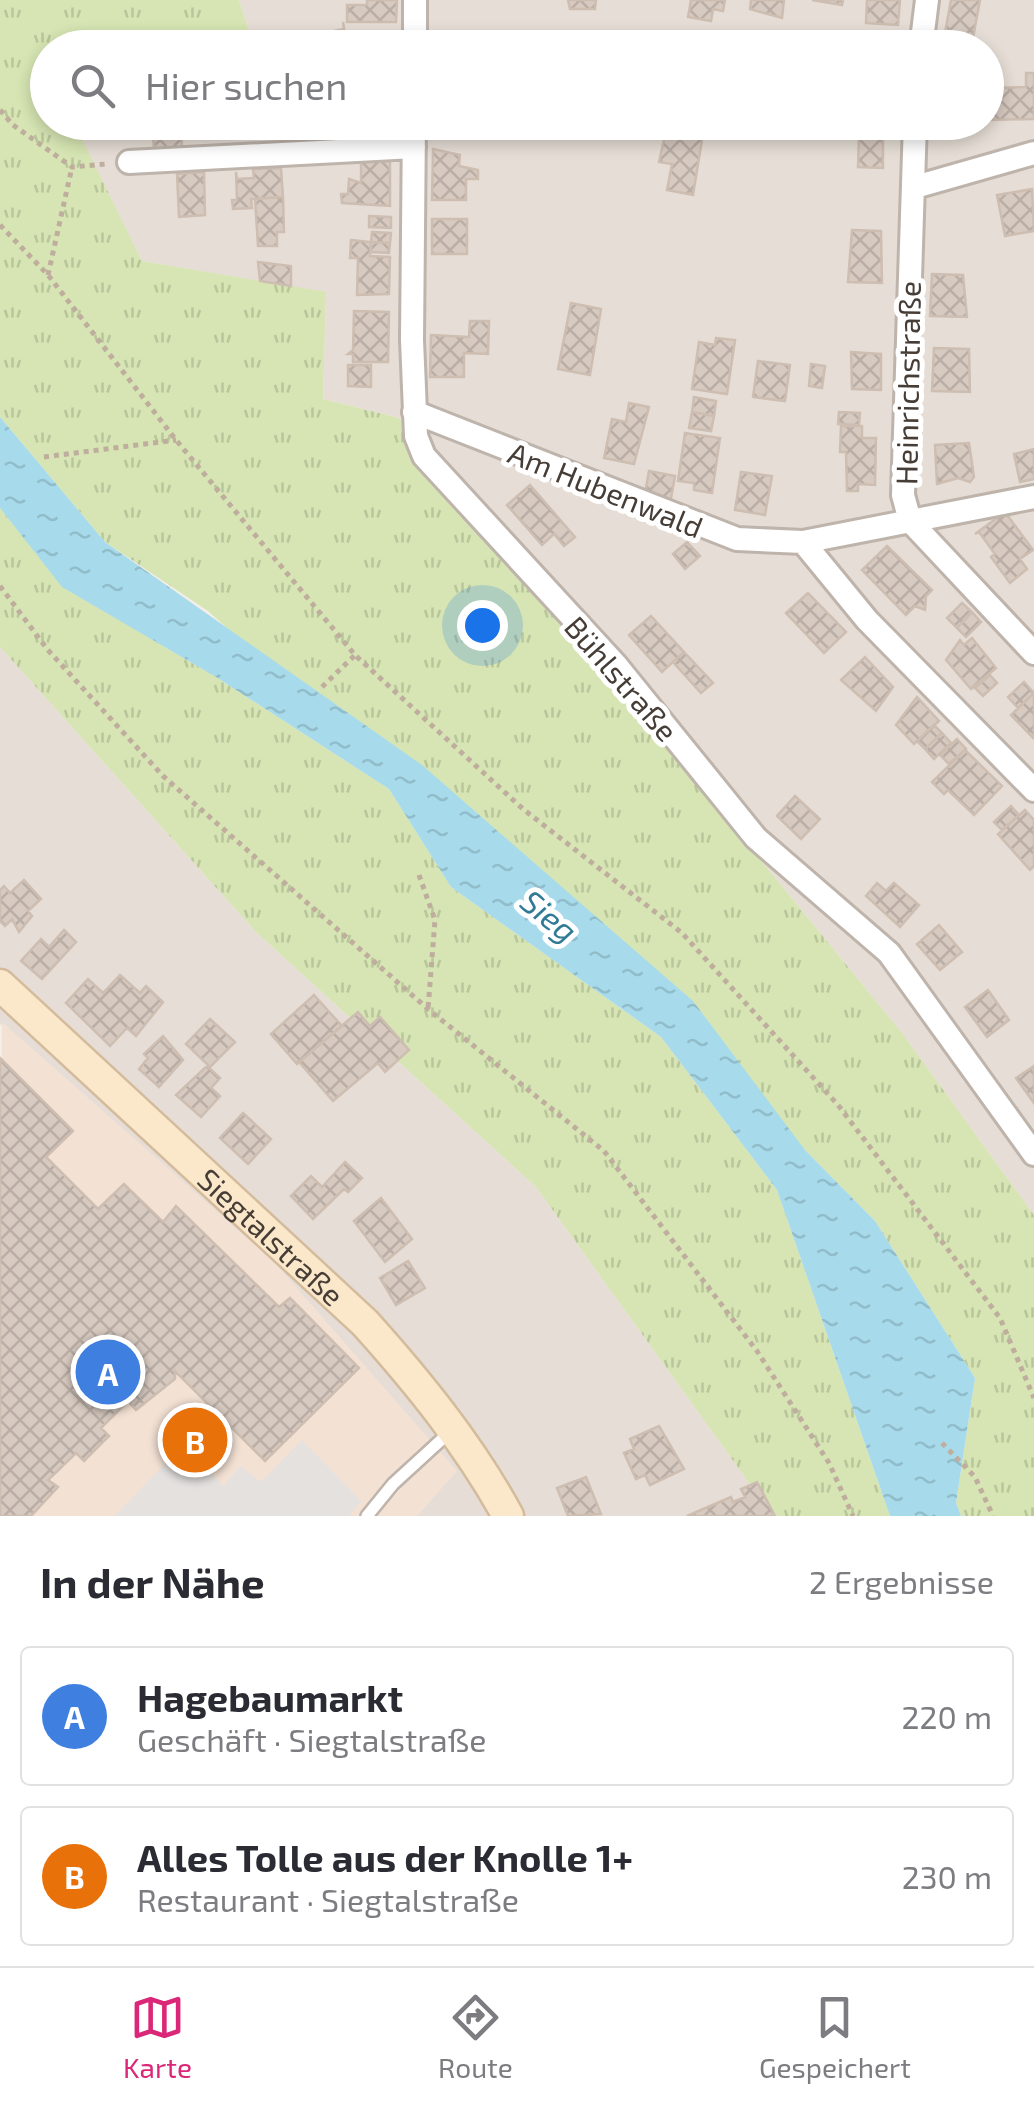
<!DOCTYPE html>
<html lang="de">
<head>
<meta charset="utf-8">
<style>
	:root { --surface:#fff; --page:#f2f2f3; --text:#2b2b33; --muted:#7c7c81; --line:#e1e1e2; --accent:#db2777 }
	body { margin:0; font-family:"Exo 2",sans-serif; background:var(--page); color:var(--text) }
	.you { position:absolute; left:482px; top:625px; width:35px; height:35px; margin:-25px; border:8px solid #fff; border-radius:50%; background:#1a73e8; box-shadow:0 0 0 15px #1a73e833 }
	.badge { display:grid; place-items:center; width:65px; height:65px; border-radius:50%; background:var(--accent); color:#fff; font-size:32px; font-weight:700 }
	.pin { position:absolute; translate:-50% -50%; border:5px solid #fff; box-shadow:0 2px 10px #0006 }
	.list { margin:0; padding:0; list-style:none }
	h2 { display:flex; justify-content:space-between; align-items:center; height:130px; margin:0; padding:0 40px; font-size:42px }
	h2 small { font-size:32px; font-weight:400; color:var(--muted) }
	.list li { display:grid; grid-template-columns:65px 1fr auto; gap:30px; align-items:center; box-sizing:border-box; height:140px; margin:0 20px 20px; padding:0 20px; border:2px solid var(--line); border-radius:10px }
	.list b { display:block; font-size:38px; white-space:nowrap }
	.list p { margin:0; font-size:32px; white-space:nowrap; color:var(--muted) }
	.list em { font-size:32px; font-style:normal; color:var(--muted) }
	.icon { flex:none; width:55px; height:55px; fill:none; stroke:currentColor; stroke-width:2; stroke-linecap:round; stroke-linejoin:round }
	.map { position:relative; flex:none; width:1034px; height:1516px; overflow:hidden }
	.search { position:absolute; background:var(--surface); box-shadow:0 5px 15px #0003; left:30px; right:30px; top:30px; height:110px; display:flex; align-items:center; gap:25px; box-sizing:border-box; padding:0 35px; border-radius:55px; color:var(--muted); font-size:38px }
	.sheet { height:450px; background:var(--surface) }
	nav { display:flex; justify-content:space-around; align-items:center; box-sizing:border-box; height:140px; border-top:2px solid var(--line); background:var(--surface); font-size:28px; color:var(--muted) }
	nav a { display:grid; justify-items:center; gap:5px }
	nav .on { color:var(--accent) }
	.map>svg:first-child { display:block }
	.residential { fill:#e6ded6 }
	.commercial { fill:#f3e1d4 }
	.grass { fill:url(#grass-tufts) }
	.parking { fill:#e4e1df }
	.water { fill:url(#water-ripples) }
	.building { fill:url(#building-cross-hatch); stroke:#cebeb1; stroke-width:2.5 }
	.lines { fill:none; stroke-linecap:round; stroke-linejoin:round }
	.service-casing { stroke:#beb4ab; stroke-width:16 }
	.minor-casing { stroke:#beb4ab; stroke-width:28 }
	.secondary-casing { stroke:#d3bb9c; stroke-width:35 }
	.path { stroke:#bfad9d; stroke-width:5; stroke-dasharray:5 5; stroke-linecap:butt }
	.service { stroke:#fff; stroke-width:11 }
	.minor { stroke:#fff; stroke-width:22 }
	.secondary { stroke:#fbe7c9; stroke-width:30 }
	.labels { text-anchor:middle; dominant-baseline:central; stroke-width:10; stroke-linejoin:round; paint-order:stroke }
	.street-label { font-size:30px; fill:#463d37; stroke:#fff }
	.water-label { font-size:32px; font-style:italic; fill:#307a95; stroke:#fff }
</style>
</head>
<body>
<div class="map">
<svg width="1034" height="1516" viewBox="0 0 1034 1516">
	<defs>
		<pattern id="grass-tufts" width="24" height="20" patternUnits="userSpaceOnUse" patternTransform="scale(2.5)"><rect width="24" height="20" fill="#d6e5b3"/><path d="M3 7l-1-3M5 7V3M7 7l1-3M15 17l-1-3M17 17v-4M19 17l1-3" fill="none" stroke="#b9c59b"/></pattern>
		<pattern id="water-ripples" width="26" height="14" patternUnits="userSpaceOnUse" patternTransform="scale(2.5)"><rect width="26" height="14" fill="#a7dbec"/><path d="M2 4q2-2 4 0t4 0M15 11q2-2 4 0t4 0" fill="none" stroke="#91bdcb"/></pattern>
		<pattern id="building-cross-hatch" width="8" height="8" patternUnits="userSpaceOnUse" patternTransform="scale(2.5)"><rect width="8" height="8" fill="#d7cac1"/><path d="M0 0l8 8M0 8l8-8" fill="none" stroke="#baaea6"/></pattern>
	</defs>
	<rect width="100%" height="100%" fill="#f3eee8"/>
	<path class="residential" d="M 239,0 L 1034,0 L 1034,1215 L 902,1033 L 399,418 L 323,399 L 326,293 L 142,261 L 75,127 L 102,122 L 986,122 L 986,48 L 254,47 Z
		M 0,647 L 257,933 L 536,1187 L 773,1516 L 417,1516 L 456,1471 L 272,1260 L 0,1024 Z"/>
	<path class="commercial" d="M 2,1022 L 272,1260 L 457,1471 L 417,1516 L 0,1516 Z"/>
	<path class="grass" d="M 0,0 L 239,0 L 254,47 L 48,48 L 48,122 L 102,123 L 76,127 L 142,261 L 326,292 L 323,399 L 399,418 L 902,1033 L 1034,1215 L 1034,1516 L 961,1516 L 956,1503 L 975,1378 L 875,1221 L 805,1150 L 208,611 L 105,542 L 0,417 Z
		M 0,508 L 63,587 L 216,677 L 389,789 L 451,887 L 661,1037 L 777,1190 L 890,1516 L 773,1516 L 536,1187 L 257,933 L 0,647 Z"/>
	<path class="parking" d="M 302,1440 L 361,1501 L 349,1516 L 115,1516 L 182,1446 L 224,1486 L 240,1466 L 261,1482 Z"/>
	<path class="water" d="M 0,417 L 105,542 L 422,765 L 693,1001 L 805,1150 L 875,1221 L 975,1378 L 956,1503 L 961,1516 L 890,1516 L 777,1190 L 661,1037 L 451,887 L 389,789 L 216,677 L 62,587 L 0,508 Z"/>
	<path class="building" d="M 367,0 L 397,0 L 396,22 L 347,22 L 347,5 L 367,5 Z
		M 568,0 L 596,0 L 595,9 L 570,9 Z
		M 691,0 L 725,0 L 723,11 L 713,9 L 711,21 L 688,17 Z
		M 751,0 L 784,0 L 782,18 L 750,9 Z
		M 812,0 L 843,0 L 842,5 Z
		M 867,0 L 900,0 L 898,25 L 866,23 Z
		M 951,0 L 980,0 L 973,38 L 945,33 Z
		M 343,22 L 346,40 L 326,44 L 324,33 L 344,29 Z
		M 440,41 L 467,43 L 467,48 L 439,48 Z
		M 1026,73 L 1034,73 L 1034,119 L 987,120 L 987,88 L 1026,87 Z
		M 152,122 L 181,122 L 182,147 L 154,149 Z
		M 201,122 L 224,122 L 225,128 L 202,132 Z
		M 367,122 L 395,122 L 395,141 L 366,140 Z
		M 450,122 L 481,122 L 481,133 L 450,133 Z
		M 668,122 L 705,122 L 693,195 L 667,190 L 672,164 L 659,162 Z
		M 800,122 L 834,122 L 834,129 L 800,127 Z
		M 859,134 L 883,135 L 883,168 L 858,167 Z
		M 433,149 L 460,155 L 459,166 L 478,170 L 478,179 L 466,179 L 466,200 L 432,200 Z
		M 361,159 L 390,160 L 390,206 L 342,203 L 341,194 L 348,194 L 349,179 L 361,183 Z
		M 281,168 L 283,197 L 251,199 L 252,208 L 233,209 L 232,200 L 237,200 L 236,172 L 237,179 L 254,178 L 253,169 Z
		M 204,172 L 205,215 L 179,217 L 177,174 Z
		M 1032,189 L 1034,231 L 1005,236 L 997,195 Z
		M 283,197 L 284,232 L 277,232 L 277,246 L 258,246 L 255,199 Z
		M 369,216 L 391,217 L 391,228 L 369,227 Z
		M 432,219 L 467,219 L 467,254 L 432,254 Z
		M 852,230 L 881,231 L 882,283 L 848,282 Z
		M 372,232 L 391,233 L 390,243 L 371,242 Z
		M 351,240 L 371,242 L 370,256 L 390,257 L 389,294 L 357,295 L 358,258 L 350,258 Z
		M 371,242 L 390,243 L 389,253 L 371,252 Z
		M 258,262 L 291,266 L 291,286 L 260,281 Z
		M 932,274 L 963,275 L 967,317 L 930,316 Z
		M 571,303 L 601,309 L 590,375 L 558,369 Z
		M 354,311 L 389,312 L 388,362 L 353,362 L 353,354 L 348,354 L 353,350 Z
		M 470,321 L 489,321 L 488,354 L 464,353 L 464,377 L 430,377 L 431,335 L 469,337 Z
		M 716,338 L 735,340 L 727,394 L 692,389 L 699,342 L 715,345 Z
		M 934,348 L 969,349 L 970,392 L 932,391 Z
		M 851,352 L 881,354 L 881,390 L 852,389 Z
		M 758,361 L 790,365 L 785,401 L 753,397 Z
		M 811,364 L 825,366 L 822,388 L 809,386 Z
		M 348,365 L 371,365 L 371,387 L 348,386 Z
		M 694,397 L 716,401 L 714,416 L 692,412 Z
		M 629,403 L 649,407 L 634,464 L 604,458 L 612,419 L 626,422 Z
		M 692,412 L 714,416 L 711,431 L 689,428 Z
		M 839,412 L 860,413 L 859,425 L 838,424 Z
		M 841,426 L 862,426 L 862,438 L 876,438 L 875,485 L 858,484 L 858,491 L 847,491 L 846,452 L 840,452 Z
		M 685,433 L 720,438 L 712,493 L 694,490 L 694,483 L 678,481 Z
		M 969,443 L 974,477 L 970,482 L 958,478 L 937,484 L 935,445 Z
		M 1034,449 L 1034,479 L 1020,482 L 1014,454 Z
		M 649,471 L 675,476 L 670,504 L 645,493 Z
		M 741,472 L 772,476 L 765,515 L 735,510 Z
		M 530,485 L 575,537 L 564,546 L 554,534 L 542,545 L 507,505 Z
		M 1005,512 L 1033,550 L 1020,559 L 1027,569 L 1010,583 L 991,557 L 995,554 L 979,532 L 975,534 Z
		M 687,542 L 700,556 L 685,569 L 673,554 Z
		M 887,546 L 932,590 L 926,596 L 925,610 L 915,606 L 906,615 L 862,570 Z
		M 808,593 L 846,632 L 824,653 L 786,613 Z
		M 962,603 L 972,612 L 957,628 L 947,618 Z
		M 972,612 L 981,622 L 966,637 L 957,628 Z
		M 651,616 L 684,652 L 662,672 L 629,635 Z
		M 972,638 L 996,668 L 971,689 L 946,660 L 960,640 L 964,645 Z
		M 684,652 L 713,683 L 701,693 L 673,662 Z
		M 865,657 L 893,687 L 876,711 L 841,680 Z
		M 990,675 L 997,683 L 983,696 L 975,688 Z
		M 1024,682 L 1034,693 L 1018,708 L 1008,697 Z
		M 1034,693 L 1034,737 L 1033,738 L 1011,715 Z
		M 917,697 L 939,721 L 914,744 L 896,725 Z
		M 934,725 L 942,733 L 925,749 L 917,741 Z
		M 942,733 L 951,743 L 934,759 L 925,749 Z
		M 957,739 L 966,749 L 949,764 L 940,755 Z
		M 965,750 L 1002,786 L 974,815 L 948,790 L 944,794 L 932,782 Z
		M 795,796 L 820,819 L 801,839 L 777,816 Z
		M 1011,806 L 1019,815 L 1002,830 L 994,822 Z
		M 1025,810 L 1034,820 L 1034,866 L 1030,870 L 998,834 Z
		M 24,880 L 41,899 L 28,911 L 32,916 L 19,932 L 12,919 L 5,926 L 0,921 L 0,890 L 4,886 L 10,893 Z
		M 877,883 L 886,891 L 894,883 L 919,905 L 900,927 L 866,896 Z
		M 939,925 L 962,952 L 940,970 L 917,944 Z
		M 64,930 L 76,942 L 42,979 L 21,961 L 41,939 L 49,947 Z
		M 120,975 L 140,993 L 146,986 L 163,1002 L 136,1036 L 127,1028 L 110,1046 L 66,1003 L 88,979 L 103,993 Z
		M 988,990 L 1009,1020 L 987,1037 L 965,1007 Z
		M 314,995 L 342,1026 L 297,1064 L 271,1034 Z
		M 358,1012 L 370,1026 L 380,1017 L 409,1050 L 385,1072 L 378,1063 L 333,1101 L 299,1062 Z
		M 210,1019 L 235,1042 L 210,1067 L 186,1044 Z
		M 163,1036 L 183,1060 L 159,1087 L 139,1069 L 148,1058 L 144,1054 Z
		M 0,1058 L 73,1131 L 46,1157 L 98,1209 L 124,1184 L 163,1222 L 176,1206 L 279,1307 L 290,1298 L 359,1368 L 265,1461 L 175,1371 L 175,1379 L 136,1410 L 128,1401 L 101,1428 L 109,1436 L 84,1461 L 76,1453 L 48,1480 L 58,1487 L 31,1516 L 0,1516 Z
		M 207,1066 L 220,1078 L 211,1088 L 220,1096 L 201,1117 L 176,1095 Z
		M 1034,1066 L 1034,1103 L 1016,1078 Z
		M 243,1113 L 271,1139 L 248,1164 L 220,1138 Z
		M 345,1162 L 362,1178 L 348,1192 L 344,1189 L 313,1219 L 291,1196 L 311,1176 L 322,1187 Z
		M 381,1198 L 412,1239 L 385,1262 L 354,1221 Z
		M 408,1261 L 425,1288 L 396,1305 L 380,1278 Z
		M 192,1424 L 211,1441 L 200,1454 L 180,1437 Z
		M 659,1426 L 684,1469 L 650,1485 L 645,1475 L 636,1479 L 624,1453 L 634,1449 L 630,1439 Z
		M 586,1477 L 601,1514 L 568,1516 L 557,1488 Z
		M 757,1482 L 775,1516 L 687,1516 L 731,1497 L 733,1502 L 745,1497 L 741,1489 Z"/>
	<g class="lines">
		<defs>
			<path id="service" d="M 367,1516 L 393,1484 L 452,1430"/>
			<path id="minor" d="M 415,48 L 415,0
				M 921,48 L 927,0
				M 414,122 L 412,340 L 416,436 L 424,456 L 616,665 L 756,838 L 889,953 L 1034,1154
				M 915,122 L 903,495 L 910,521 L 1034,653
				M 129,162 L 414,147
				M 915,187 L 1034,153
				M 414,412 L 737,539 L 803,542 L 1034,497
				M 803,542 L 867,620 L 1034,790"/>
			<g id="secondary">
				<path id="s1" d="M 0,985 L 365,1323 C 418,1382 470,1446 508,1516"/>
			</g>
		</defs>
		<use href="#service" class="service-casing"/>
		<use href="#minor" class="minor-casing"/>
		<use href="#secondary" class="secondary-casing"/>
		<path class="path" d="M 0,110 L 13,125 L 72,167 L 106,164
			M 0,225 L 48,275 L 176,440 L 355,655 L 523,809 L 682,933 L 838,1105 L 1000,1318 L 1034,1398
			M 48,275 L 72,167
			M 44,457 L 176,440
			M 0,586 L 47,649 L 163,776 L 428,1009 L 604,1151 L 757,1351 L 829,1463 L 853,1516
			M 322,687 L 355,655
			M 419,875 L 435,920 L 428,1009
			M 942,1443 L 975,1477 L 993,1516"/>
		<use href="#service" class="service"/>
		<use href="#minor" class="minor"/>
		<use href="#secondary" class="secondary"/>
	</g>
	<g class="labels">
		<g class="street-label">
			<text transform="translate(907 383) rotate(-89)">Heinrichstraße</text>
			<text transform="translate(606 489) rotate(22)">Am Hubenwald</text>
			<text transform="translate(622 678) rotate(49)">Bühlstraße</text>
			<text stroke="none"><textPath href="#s1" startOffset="370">Siegtalstraße</textPath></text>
		</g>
		<g class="water-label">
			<text transform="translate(550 915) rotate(39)">Sieg</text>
		</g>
	</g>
</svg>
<div class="you"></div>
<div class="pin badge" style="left:108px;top:1372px;background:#3f7fe0">A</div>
<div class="pin badge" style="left:195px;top:1440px;background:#e8710a">B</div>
<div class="search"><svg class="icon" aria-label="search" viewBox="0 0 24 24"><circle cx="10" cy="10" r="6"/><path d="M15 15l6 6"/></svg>Hier suchen</div>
</div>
<section class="sheet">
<h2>In der Nähe<small>2 Ergebnisse</small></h2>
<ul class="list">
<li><span class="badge" style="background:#3f7fe0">A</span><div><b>Hagebaumarkt</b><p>Geschäft · Siegtalstraße</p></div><em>220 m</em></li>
<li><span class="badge" style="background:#e8710a">B</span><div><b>Alles Tolle aus der Knolle 1+</b><p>Restaurant · Siegtalstraße</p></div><em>230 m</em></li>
</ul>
</section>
<nav>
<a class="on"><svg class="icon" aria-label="map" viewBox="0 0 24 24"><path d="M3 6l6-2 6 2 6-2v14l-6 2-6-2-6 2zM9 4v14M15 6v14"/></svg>Karte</a>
<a><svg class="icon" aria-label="directions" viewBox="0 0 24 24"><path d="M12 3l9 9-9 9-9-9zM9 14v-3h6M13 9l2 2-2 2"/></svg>Route</a>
<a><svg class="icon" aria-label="saved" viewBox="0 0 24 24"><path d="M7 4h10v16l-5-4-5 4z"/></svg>Gespeichert</a>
</nav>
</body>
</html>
